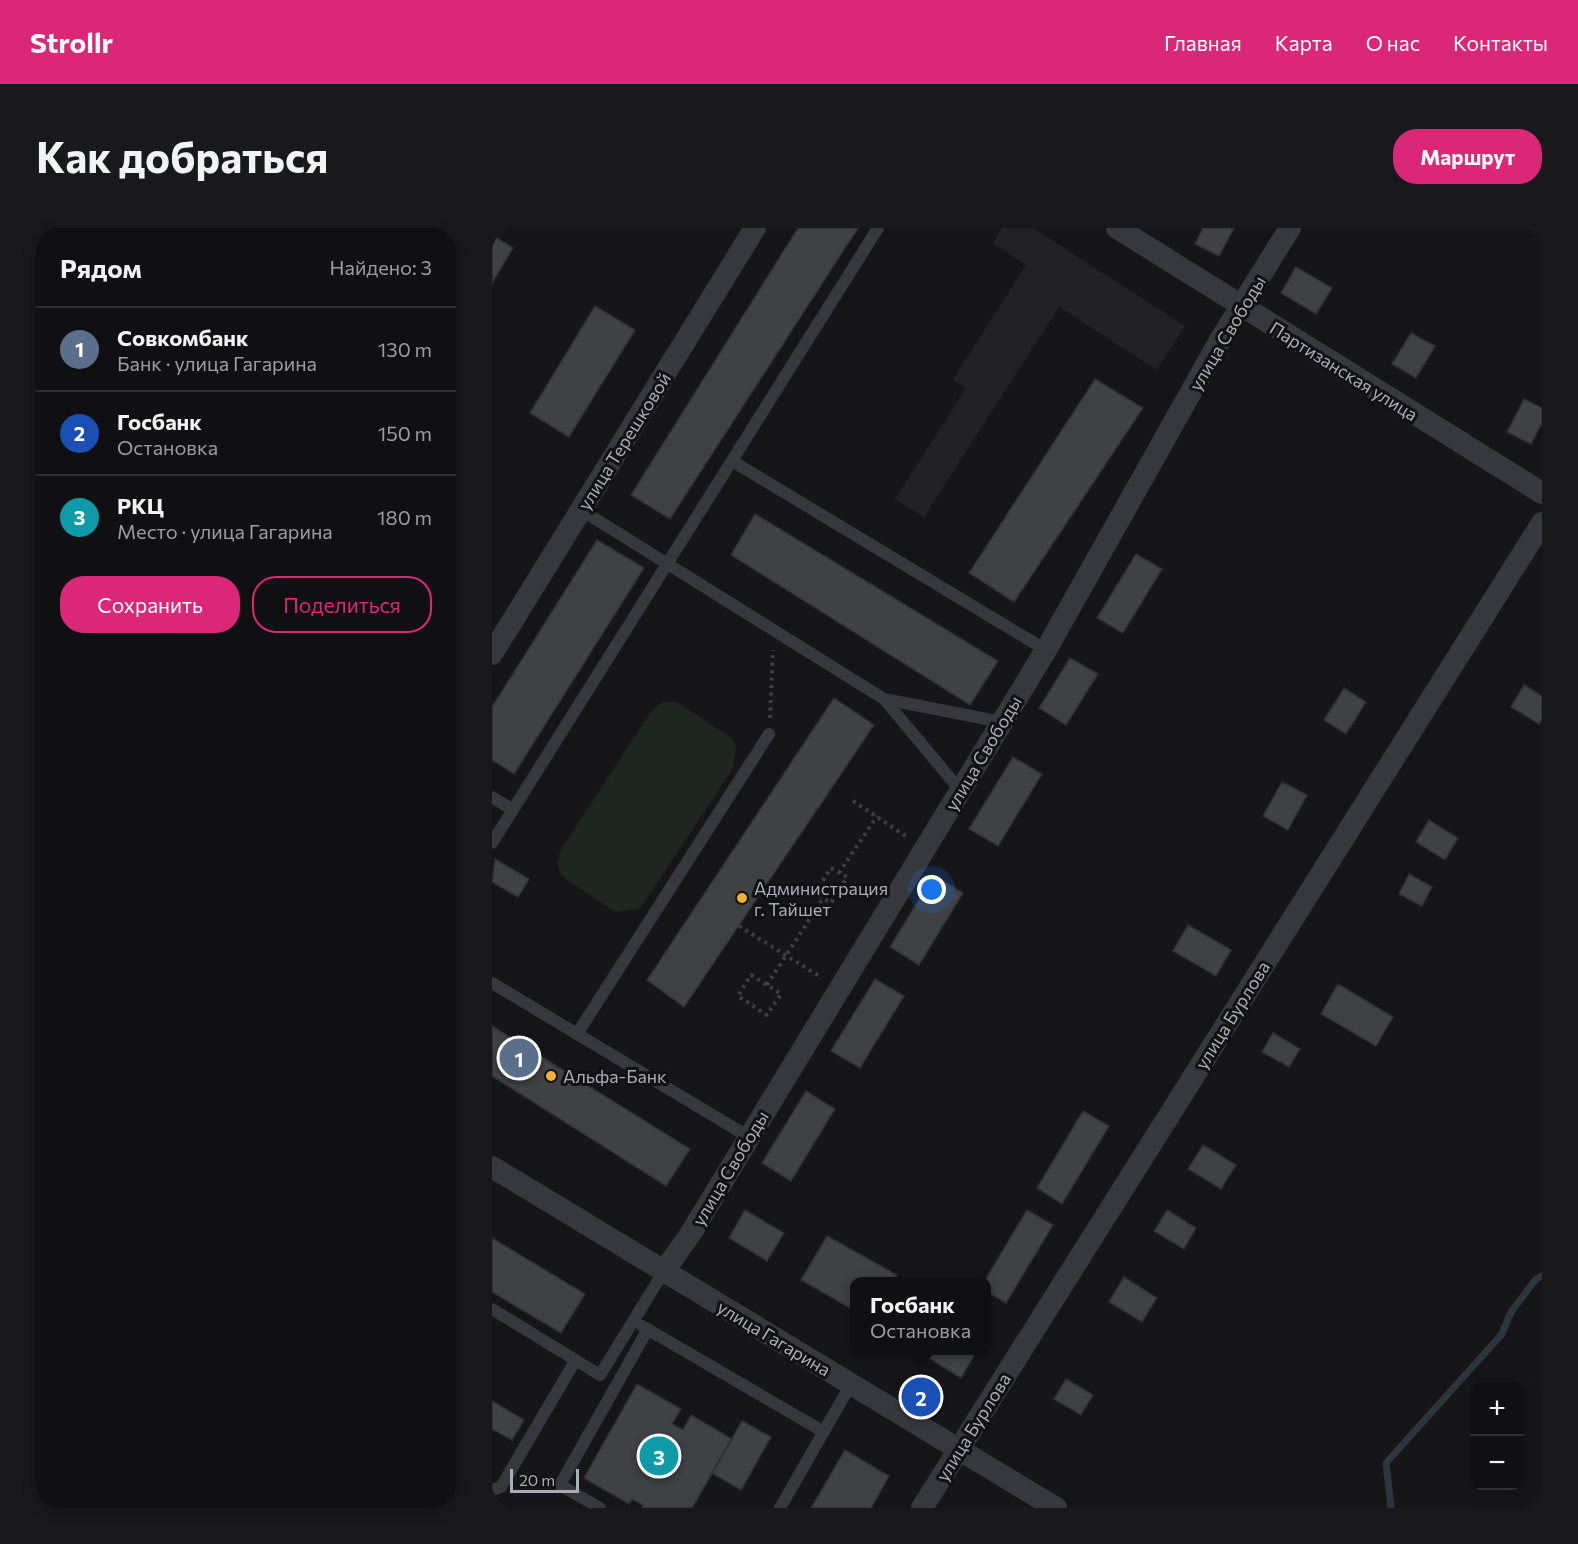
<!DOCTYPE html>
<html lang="ru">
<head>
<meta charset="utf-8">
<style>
	:root { --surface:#101012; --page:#19191b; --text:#f1f3f6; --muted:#9c9d9f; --line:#303032; --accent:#db2777 }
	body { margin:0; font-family:Commissioner,sans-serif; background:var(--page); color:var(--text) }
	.controls { position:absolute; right:18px; bottom:18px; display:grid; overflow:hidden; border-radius:12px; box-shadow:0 3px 15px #0003 }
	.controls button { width:54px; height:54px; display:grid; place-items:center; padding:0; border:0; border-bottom:2px solid var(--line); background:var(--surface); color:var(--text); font:30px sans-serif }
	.scale { position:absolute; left:18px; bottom:15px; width:69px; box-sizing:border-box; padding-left:6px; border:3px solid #a8adb8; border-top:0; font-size:16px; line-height:21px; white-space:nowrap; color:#a8adb8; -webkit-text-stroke:4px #111113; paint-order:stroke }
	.you { position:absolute; left:440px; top:662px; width:21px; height:21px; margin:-15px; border:4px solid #fff; border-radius:50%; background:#1a73e8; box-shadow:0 0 0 9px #1a73e833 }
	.badge { display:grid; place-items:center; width:39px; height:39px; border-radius:50%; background:var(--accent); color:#fff; font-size:20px; font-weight:700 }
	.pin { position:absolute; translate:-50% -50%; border:3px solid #fff; box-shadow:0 2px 6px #0006 }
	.popup { position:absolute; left:358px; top:1049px; width:141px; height:78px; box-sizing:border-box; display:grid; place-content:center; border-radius:12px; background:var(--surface); filter:drop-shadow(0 2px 4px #0005); font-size:20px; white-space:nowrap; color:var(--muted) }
	.popup b { font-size:22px; color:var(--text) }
	.popup::after { content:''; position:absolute; left:50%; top:100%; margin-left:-12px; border:12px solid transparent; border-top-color:var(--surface) }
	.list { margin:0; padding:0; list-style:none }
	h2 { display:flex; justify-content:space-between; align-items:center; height:78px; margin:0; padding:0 24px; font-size:26px }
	h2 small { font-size:20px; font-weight:400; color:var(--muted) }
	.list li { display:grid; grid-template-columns:39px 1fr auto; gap:18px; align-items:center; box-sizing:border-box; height:84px; padding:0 24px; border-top:2px solid var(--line) }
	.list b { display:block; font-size:22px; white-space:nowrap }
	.list p { margin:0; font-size:20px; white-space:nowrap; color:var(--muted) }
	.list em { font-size:20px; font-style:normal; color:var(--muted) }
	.actions { display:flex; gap:12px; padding:18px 24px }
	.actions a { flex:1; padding:14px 0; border:2px solid var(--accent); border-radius:24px; text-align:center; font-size:21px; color:var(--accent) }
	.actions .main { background:var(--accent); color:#fff }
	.map { position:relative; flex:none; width:1050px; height:1280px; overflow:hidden; border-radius:24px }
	header { display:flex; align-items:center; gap:36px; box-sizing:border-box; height:84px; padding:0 30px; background:var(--accent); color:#fff }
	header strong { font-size:28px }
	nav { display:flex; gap:33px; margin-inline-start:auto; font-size:21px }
	.intro { display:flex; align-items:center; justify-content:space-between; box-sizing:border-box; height:144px; padding:0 36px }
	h1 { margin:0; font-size:42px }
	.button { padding:15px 27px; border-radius:24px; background:var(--accent); color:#fff; font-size:21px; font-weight:700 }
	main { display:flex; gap:36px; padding:0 36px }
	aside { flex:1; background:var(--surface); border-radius:24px; box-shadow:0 3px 15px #0003 }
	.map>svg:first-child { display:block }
	.built { fill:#222225 }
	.green { fill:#1e261f }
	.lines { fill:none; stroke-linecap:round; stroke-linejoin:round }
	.stream { stroke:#2c353c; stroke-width:7 }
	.building { fill:#404145; stroke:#303034; stroke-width:1.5 }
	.path { stroke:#3d3f44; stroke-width:4; stroke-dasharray:3 4.5; stroke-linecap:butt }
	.lane { stroke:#37383d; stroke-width:12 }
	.street { stroke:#37383d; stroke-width:22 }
	.poi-dot { fill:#f2b134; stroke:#111113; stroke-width:2 }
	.labels { text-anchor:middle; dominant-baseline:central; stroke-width:6; stroke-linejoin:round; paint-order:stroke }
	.street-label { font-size:18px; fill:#a8adb8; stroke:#111113 }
	.poi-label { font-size:18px; fill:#a8adb8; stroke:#111113; text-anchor:start }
</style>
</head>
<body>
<header>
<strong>Strollr</strong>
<nav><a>Главная</a><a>Карта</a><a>О нас</a><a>Контакты</a></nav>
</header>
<div class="intro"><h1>Как добраться</h1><a class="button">Маршрут</a></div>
<main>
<aside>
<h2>Рядом<small>Найдено: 3</small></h2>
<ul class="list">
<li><span class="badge" style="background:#5c6f8a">1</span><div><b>Совкомбанк</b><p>Банк · улица Гагарина</p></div><em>130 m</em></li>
<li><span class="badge" style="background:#1a4fb4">2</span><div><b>Госбанк</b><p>Остановка</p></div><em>150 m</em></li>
<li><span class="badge" style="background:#0f9aa8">3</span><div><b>РКЦ</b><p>Место · улица Гагарина</p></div><em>180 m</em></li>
</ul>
<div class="actions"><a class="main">Сохранить</a><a>Поделиться</a></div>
</aside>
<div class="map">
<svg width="1050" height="1280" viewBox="0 0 1050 1280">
	<rect width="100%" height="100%" fill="#161618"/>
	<path class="built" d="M 510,0 L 541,0 L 693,98 L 665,142 L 567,79 L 432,289 L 403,271 L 474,160 L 461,151 L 534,37 L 501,15 Z"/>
	<path class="green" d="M 171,474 L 185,474 L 241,511 L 244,521 L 241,540 L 148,681 L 123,684 L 69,648 L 65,635 L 68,623 L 160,482 Z"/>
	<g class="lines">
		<path class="stream" d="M 899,1280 L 894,1235 L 1010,1106 L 1019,1084 L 1044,1051 L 1050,1048"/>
	</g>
	<path class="building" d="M 306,0 L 366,0 L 178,291 L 139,267 Z
		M 711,0 L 742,0 L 727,28 L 703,16 Z
		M 0,7 L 21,20 L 0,55 Z
		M 804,39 L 840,60 L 824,86 L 789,65 Z
		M 103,78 L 143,102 L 77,209 L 38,185 Z
		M 919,105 L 943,118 L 924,150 L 900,136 Z
		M 603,151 L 651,180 L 522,374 L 477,345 Z
		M 1032,171 L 1050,180 L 1050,195 L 1039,216 L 1015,204 Z
		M 263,286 L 506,433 L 478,477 L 239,327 Z
		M 105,312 L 152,340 L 22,546 L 0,532 L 0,479 Z
		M 644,326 L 670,341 L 631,405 L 605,390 Z
		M 578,430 L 606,446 L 574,497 L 547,480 Z
		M 1032,457 L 1050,468 L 1050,491 L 1047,496 L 1019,479 Z
		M 852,460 L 874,474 L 854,506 L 832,492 Z
		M 342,470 L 382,497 L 192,779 L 155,752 Z
		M 521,529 L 550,546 L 506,618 L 477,601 Z
		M 790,554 L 815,567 L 796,602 L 771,588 Z
		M 937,592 L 966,610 L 953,632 L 924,614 Z
		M 3,631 L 37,651 L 26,669 L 0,654 Z
		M 917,646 L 940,659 L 930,678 L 907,666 Z
		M 442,647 L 471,665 L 427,737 L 398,719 Z
		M 696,697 L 739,722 L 724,748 L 681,723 Z
		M 383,751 L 412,768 L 368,840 L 339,823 Z
		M 846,756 L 901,789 L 884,818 L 829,786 Z
		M 0,798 L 198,921 L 174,958 L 0,848 Z
		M 781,805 L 808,821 L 797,839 L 770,824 Z
		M 314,863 L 343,881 L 299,953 L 270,935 Z
		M 591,883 L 617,898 L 570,976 L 545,960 Z
		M 711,917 L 744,937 L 729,961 L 696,941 Z
		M 253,982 L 292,1005 L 275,1033 L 237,1010 Z
		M 535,982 L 561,997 L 514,1075 L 495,1064 L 495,1054 L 492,1054 Z
		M 675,982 L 704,1000 L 692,1021 L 662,1003 Z
		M 335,1008 L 405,1047 L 401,1054 L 363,1054 L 363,1083 L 309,1052 Z
		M 0,1010 L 93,1066 L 69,1105 L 0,1064 Z
		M 632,1049 L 665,1070 L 650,1094 L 617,1074 Z
		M 424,1122 L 485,1122 L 469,1150 Z
		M 574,1151 L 601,1167 L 589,1187 L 562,1171 Z
		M 145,1156 L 189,1181 L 180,1196 L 191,1202 L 199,1187 L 240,1211 L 200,1280 L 150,1280 L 151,1277 L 140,1271 L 137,1276 L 92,1250 Z
		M 0,1173 L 32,1192 L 20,1212 L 0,1201 Z
		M 250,1193 L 279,1209 L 249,1262 L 220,1245 Z
		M 353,1222 L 397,1248 L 379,1280 L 319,1280 Z"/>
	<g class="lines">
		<path class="path" d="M 278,490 L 281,422
			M 361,573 L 415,609
			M 339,640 L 355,649 L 339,675 L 323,665 Z
			M 347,645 L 385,588
			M 247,698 L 330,750
			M 259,747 L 289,766 L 275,787 L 246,768 Z
			M 275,757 L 331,670"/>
		<path class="lane" d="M 240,233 L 554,422
			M 89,282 L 392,471 L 510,494
			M 392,471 L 468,562
			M 0,569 L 21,582
			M 0,615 L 386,0
			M 0,755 L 257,909
			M 85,806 L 277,506
			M 0,1081 L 108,1147 L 172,1043
			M 150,1098 L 332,1204
			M 0,1262 L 9,1259 L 83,1133
			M 108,1280 L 68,1257 L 156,1101
			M 288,1280 L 359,1156"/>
		<path class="street" d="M 625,0 L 1050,265
			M 0,426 L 263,0
			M 0,939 L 564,1280
			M 172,1043 L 199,1005 L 554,422 L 731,107 L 798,0
			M 430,1280 L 1050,295"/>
	</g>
	<g class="poi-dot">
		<circle cx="250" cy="670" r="6"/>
		<circle cx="59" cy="848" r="6"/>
	</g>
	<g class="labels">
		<g class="street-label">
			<text transform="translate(735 105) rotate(-59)">улица Свободы</text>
			<text transform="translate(852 143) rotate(32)">Партизанская улица</text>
			<text transform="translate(132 213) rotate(-58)">улица Терешковой</text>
			<text transform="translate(491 525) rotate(-59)">улица Свободы</text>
			<text transform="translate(740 787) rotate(-58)">улица Бурлова</text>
			<text transform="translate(238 940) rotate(-59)">улица Свободы</text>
			<text transform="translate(282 1110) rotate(31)">улица Гагарина</text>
			<text transform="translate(481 1199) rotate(-58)">улица Бурлова</text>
		</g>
		<g class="poi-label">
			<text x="262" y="660">Администрация<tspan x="262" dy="21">г. Тайшет</tspan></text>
			<text x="71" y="848">Альфа-Банк</text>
		</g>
	</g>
</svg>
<div class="controls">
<button>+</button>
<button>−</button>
</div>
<div class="scale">20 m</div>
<div class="you"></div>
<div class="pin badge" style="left:27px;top:830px;background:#5c6f8a">1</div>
<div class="pin badge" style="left:429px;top:1169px;background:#1a4fb4">2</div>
<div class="popup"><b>Госбанк</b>Остановка</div>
<div class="pin badge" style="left:167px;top:1228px;background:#0f9aa8">3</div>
</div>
</main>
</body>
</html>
